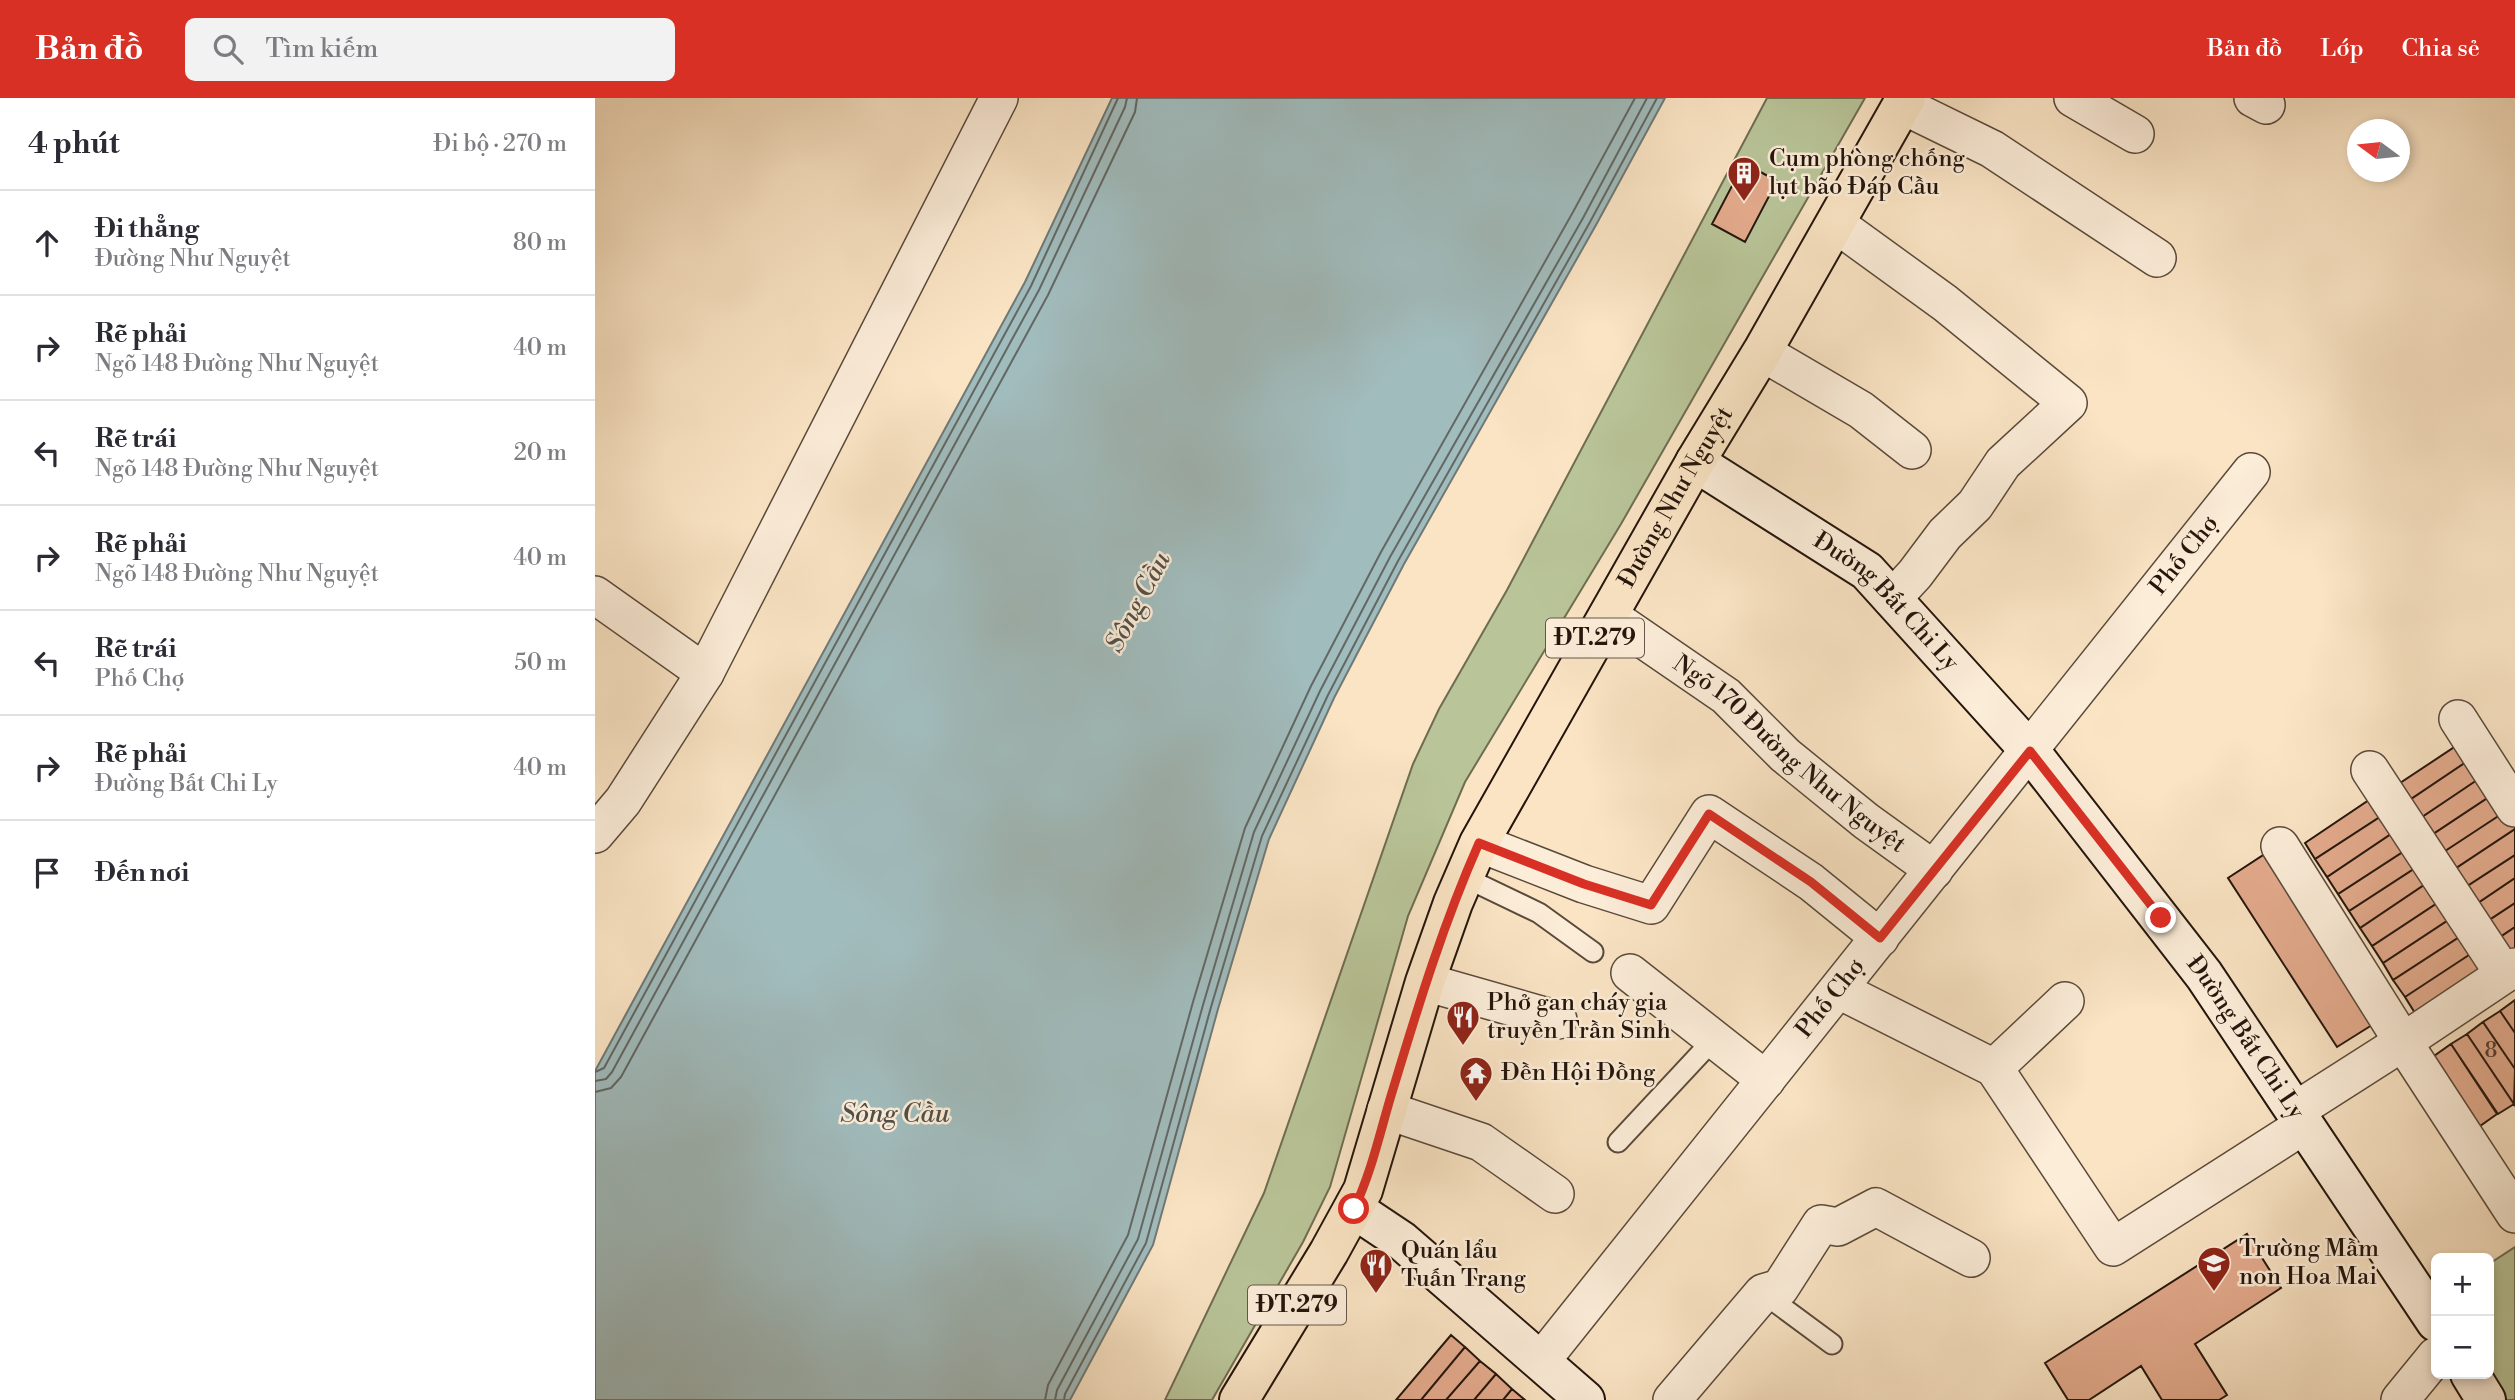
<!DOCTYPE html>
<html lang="vi">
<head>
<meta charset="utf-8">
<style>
	:root { --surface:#fff; --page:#f2f2f3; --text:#2b2b33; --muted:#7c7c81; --line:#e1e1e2; --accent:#d93025 }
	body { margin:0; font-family:"Libre Bodoni",serif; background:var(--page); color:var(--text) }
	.controls { position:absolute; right:21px; bottom:21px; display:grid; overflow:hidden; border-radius:10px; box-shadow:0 4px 10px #0003 }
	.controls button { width:63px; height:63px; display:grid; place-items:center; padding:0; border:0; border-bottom:2px solid var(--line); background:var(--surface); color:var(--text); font:35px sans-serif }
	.compass { position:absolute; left:1752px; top:21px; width:63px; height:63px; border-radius:50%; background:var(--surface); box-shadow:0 4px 10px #0003; rotate:285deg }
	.stop { position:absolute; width:21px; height:21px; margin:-16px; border:5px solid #d93025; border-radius:50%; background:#fff }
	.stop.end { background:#d93025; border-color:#fff; box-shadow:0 2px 7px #0008 }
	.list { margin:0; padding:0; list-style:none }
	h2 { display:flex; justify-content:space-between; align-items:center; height:91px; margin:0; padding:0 28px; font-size:30px }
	h2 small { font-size:23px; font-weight:400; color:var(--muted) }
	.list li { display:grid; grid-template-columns:46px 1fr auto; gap:21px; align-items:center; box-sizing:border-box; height:105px; padding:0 28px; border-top:2px solid var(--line) }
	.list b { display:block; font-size:26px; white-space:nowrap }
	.list p { margin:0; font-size:23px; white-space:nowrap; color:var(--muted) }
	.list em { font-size:23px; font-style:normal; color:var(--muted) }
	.icon { flex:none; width:38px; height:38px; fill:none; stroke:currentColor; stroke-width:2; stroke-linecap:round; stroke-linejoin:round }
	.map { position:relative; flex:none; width:1920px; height:1302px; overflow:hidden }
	header { display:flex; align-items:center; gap:42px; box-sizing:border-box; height:98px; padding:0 35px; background:var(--accent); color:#fff }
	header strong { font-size:33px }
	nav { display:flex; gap:38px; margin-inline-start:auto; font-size:24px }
	.search { width:490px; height:63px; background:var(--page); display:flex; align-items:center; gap:18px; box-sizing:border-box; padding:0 24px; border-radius:10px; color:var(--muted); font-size:26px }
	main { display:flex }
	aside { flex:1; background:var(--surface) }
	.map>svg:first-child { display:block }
	.green { fill:#b9c599; stroke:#6e6d52; stroke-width:2 }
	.water { fill:#a1bcbd; stroke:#6f7976; stroke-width:2 }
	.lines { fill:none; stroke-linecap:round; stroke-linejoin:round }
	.shore { stroke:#626864; stroke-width:2 }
	.building { fill:#e4ab8d; stroke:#24150c; stroke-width:2 }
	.lane-casing { stroke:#5a493a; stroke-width:23 }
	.street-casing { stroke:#5a493a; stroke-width:40 }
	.secondary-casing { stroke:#24150c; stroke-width:42 }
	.primary-casing { stroke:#24150c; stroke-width:42 }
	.lane { stroke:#fcedd9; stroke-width:19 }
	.street { stroke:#fcedd9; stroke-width:37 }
	.secondary { stroke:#fcedd9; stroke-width:38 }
	.primary { stroke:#fae4c4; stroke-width:38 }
	.route { stroke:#d93025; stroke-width:9 }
	.labels { text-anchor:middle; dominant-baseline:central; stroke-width:5; stroke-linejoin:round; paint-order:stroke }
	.number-label { font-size:21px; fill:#543a2c }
	.shield { fill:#fcedd9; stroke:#65564a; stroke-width:2 }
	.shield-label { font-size:23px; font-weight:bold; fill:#24150c }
	.poi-label { font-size:24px; fill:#24150c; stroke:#fcedd9; text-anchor:start }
	.street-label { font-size:24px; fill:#24150c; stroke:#fcedd9 }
	.water-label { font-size:26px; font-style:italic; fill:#504f4a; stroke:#fcedd9 }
</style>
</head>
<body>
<header>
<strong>Bản đồ</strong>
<div class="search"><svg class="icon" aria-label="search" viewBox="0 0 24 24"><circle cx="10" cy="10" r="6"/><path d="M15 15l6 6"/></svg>Tìm kiếm</div>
<nav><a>Bản đồ</a><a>Lớp</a><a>Chia sẻ</a></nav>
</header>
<main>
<aside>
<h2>4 phút<small>Đi bộ · 270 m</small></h2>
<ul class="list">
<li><svg class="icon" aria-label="ahead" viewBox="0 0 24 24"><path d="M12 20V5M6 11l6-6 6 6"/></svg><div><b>Đi thẳng</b><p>Đường Như Nguyệt</p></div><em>80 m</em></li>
<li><svg class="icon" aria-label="right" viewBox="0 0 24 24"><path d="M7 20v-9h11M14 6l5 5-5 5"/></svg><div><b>Rẽ phải</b><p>Ngõ 148 Đường Như Nguyệt</p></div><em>40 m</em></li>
<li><svg class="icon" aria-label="left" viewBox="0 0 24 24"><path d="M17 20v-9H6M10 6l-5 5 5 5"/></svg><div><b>Rẽ trái</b><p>Ngõ 148 Đường Như Nguyệt</p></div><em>20 m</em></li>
<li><svg class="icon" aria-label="right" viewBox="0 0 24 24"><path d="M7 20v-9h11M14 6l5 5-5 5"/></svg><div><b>Rẽ phải</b><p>Ngõ 148 Đường Như Nguyệt</p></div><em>40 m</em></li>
<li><svg class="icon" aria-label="left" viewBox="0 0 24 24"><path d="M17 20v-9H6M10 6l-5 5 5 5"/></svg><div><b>Rẽ trái</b><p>Phố Chợ</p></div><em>50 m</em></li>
<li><svg class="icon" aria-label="right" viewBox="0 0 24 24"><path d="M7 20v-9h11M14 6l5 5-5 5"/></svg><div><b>Rẽ phải</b><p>Đường Bất Chi Ly</p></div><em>40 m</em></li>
<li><svg class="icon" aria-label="arrive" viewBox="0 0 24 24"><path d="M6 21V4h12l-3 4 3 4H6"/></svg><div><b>Đến nơi</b></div></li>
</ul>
</aside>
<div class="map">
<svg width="1920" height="1302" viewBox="0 0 1920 1302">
	<rect width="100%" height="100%" fill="#fae4c4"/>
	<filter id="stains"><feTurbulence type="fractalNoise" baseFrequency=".00286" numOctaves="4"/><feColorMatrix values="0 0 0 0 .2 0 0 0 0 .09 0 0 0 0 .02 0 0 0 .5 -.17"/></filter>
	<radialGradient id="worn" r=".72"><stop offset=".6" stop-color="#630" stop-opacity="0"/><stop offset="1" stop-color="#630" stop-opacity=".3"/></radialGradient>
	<path class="green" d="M 1172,0 L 1270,0 L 1026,426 L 870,684 L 813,818 L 735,1089 L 708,1144 L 617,1302 L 570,1302 L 669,1095 L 818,666 L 844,611 L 912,492 Z
		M 1920,1149 L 1920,1302 L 1905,1302 L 1894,1276 L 1894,1166 Z"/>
	<path class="water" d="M 517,0 L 1070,0 L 1001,127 L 809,466 L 739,600 L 674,741 L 623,911 L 558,1147 L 475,1302 L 0,1302 L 0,973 L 430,184 Z"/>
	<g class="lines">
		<path class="shore" d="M 0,974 L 9,970 L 436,188 L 523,0
			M 0,983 L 11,981 L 17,974 L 444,192 L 530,9 L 532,0
			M 0,994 L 16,990 L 26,979 L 453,197 L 540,14 L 542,0
			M 450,1302 L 453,1287 L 533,1137 L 598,904 L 650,730 L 716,588 L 786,454 L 978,114 L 1040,0
			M 460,1302 L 462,1292 L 543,1141 L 608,907 L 659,734 L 725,593 L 795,459 L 988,120 L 1052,0
			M 469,1302 L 470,1296 L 551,1145 L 616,909 L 667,738 L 733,597 L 803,463 L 995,124 L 1062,0"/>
	</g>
	<path class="building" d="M 1149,65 L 1182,83 L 1150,144 L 1117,126 Z
		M 1867,644 L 1877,660 L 1807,707 L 1796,691 Z
		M 1877,660 L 1888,678 L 1818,725 L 1807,707 Z
		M 1888,678 L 1900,695 L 1829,742 L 1818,725 Z
		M 1900,695 L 1911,713 L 1841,759 L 1829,742 Z
		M 1780,698 L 1791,715 L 1720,761 L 1710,745 Z
		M 1911,713 L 1920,726 L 1920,731 L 1852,776 L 1841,759 Z
		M 1791,715 L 1802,732 L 1732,779 L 1720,761 Z
		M 1920,731 L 1920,757 L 1863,794 L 1852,776 Z
		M 1802,732 L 1814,750 L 1743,796 L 1732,779 Z
		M 1814,750 L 1825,767 L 1754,813 L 1743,796 Z
		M 1676,752 L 1785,922 L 1742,949 L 1633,780 Z
		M 1920,757 L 1920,780 L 1874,811 L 1863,794 Z
		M 1825,767 L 1835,783 L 1765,830 L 1754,813 Z
		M 1920,780 L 1920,805 L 1885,828 L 1874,811 Z
		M 1835,783 L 1847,802 L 1777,848 L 1765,830 Z
		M 1847,802 L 1858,819 L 1788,865 L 1777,848 Z
		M 1920,805 L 1920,829 L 1896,845 L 1885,828 Z
		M 1858,819 L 1869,836 L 1798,882 L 1788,865 Z
		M 1920,829 L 1920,852 L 1906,861 L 1896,845 Z
		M 1869,836 L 1880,853 L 1810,899 L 1798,882 Z
		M 1880,853 L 1891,869 L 1820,915 L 1810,899 Z
		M 1920,902 L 1920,935 L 1905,913 Z
		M 1905,913 L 1920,935 L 1920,971 L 1888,924 Z
		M 1888,924 L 1920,971 L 1919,1006 L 1872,936 Z
		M 1872,936 L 1919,1006 L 1903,1016 L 1856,946 Z
		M 1856,946 L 1902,1016 L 1885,1028 L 1839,958 Z
		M 1652,1136 L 1686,1190 L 1600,1246 L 1632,1297 L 1624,1302 L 1567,1302 L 1546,1268 L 1494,1302 L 1473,1302 L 1450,1265 Z
		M 856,1237 L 870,1249 L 826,1302 L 801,1302 Z
		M 870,1249 L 885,1263 L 851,1302 L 826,1302 Z
		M 885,1263 L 901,1276 L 879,1302 L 851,1302 Z
		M 901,1276 L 917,1291 L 908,1302 L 879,1302 Z
		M 917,1291 L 930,1302 L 908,1302 Z"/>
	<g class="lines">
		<defs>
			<path id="lane" d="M 869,779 L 944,815 L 998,854
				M 1023,1044 L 1119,941
				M 1168,1195 L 1237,1246"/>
			<g id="street">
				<path d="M 1478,0 L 1540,36"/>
				<path d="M 1658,0 L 1671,7"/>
				<path d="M 1307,7 L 1397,51 L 1562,160"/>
				<path d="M 1241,126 L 1350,205 L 1473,305 L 1408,365 L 1380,407 L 1350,436 L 1320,476 L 1297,501"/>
				<path d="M 1167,254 L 1266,312 L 1317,352"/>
				<path d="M 0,497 L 110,575"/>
				<path id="s1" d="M 1013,517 L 1131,598 L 1190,657 L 1271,723 L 1339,772"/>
				<path d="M 1863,621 L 1920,710"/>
				<path d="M 1775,672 L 1909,876"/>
				<path d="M 0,736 L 28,703 L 110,575 L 404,0"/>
				<path d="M 884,745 L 989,786 L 1056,807 L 1114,716 L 1216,784 L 1285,840"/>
				<path d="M 1685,748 L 1808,944 L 1920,1116"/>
				<path d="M 1035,875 L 1171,982"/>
				<path d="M 830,884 L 963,922"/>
				<path d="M 1244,892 L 1399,970 L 1518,1149 L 1709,1027"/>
				<path d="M 1399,970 L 1470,903"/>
				<path d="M 791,1012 L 886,1044 L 960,1096"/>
				<path d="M 1700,1013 L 1808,944 L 1920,869"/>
				<path id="s2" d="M 946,1263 L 1656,374"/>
				<path d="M 1077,1302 L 1168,1195 L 1185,1190 L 1226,1126 L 1243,1129 L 1281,1109 L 1376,1160"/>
				<path d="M 1805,1302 L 1841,1258"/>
			</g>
			<g id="secondary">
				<path id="s3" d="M 1100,364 L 1272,473 L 1435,653 L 1609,877 L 1841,1224"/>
				<path d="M 759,1111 L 807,1143 L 990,1302"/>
				<path d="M 1875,1276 L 1891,1302"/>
			</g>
			<g id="primary">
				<path id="s4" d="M 644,1302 L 734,1154 L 768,1092 L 830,884 L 858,805 L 884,745 L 1100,364 L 1167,254 L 1311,0"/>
			</g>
		</defs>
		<use href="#lane" class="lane-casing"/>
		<use href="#street" class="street-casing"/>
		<use href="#secondary" class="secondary-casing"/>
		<use href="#primary" class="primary-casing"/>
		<use href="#lane" class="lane"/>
		<use href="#street" class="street"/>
		<use href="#secondary" class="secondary"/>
		<use href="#primary" class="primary"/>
	</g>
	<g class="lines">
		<path class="route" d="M 759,1111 C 778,1071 786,1029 799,988 C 824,905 849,824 884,745 L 989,786 L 1056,807 L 1114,716 L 1216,784 L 1285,840 L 1435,653 L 1566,820"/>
	</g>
	<defs>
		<symbol id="building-pin" viewBox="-11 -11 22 30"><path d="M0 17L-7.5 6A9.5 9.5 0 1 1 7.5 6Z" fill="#8f2418" stroke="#fcedd9"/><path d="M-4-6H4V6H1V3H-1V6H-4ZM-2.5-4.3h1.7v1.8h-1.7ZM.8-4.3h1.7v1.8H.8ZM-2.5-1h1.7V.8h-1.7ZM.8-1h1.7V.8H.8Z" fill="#fff"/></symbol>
		<symbol id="restaurant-pin" viewBox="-11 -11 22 30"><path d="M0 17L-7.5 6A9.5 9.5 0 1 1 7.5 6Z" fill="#8f2418" stroke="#fcedd9"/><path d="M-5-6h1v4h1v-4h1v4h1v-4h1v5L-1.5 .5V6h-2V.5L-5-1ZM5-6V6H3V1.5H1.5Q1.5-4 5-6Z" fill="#fff"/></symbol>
		<symbol id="temple-pin" viewBox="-11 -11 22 30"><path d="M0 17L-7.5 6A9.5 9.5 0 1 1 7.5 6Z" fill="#8f2418" stroke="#fcedd9"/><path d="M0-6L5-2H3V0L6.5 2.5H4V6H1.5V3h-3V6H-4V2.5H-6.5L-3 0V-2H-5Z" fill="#fff"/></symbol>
		<symbol id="school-pin" viewBox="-11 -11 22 30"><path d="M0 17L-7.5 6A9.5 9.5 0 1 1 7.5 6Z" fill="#8f2418" stroke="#fcedd9"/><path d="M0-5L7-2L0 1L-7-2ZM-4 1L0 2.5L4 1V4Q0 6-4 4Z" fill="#fff"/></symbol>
	</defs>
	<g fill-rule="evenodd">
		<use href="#building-pin" x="1130" y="56" width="38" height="52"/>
		<use href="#restaurant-pin" x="849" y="900" width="38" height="52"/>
		<use href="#temple-pin" x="862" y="956" width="38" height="52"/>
		<use href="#school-pin" x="1600" y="1146" width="38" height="52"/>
		<use href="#restaurant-pin" x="762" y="1148" width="38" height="52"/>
	</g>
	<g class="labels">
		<g class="number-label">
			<text x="1896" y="953">8</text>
		</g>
		<g class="shield">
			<rect x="951" y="520.5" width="98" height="39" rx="5"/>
			<rect x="653" y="1187.5" width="98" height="39" rx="5"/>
		</g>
		<g class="shield-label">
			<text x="1000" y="540">ĐT.279</text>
			<text x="702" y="1207">ĐT.279</text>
		</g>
		<g class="poi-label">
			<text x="1174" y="61">Cụm phòng chống<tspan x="1174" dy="28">lụt bão Đáp Cầu</tspan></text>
			<text x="892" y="905">Phở gan cháy gia<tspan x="892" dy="28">truyền Trần Sinh</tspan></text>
			<text x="906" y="975">Đền Hội Đồng</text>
			<text x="1644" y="1151">Trường Mầm<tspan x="1644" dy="28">non Hoa Mai</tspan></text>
			<text x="806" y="1153">Quán lẩu<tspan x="806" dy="28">Tuấn Trang</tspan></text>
		</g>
		<g class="street-label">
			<text stroke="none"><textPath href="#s4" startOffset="1008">Đường Như Nguyệt</textPath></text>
			<text stroke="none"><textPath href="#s2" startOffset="1031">Phố Chợ</textPath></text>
			<text stroke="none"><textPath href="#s3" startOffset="238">Đường Bất Chi Ly</textPath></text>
			<text stroke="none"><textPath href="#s1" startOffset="229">Ngõ 170 Đường Như Nguyệt</textPath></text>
			<text stroke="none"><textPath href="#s2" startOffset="464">Phố Chợ</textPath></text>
			<text stroke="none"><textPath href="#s3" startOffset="805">Đường Bất Chi Ly</textPath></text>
		</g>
		<g class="water-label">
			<text transform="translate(543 504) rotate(-62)">Sông Cầu</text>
			<text x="300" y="1016">Sông Cầu</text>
		</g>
	</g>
	<rect width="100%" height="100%" filter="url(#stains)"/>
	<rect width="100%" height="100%" fill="url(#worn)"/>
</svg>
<div class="controls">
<button>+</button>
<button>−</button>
</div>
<svg class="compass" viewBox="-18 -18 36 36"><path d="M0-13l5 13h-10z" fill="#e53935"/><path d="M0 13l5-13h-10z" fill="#7c7c81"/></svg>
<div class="stop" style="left:759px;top:1111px"></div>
<div class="stop end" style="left:1566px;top:820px"></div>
</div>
</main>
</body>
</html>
